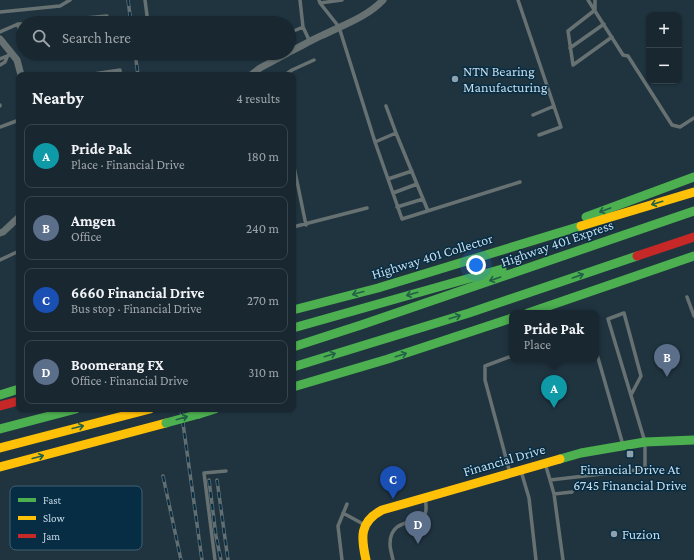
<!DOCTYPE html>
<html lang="en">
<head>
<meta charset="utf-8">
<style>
	:root { --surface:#182730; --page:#212f38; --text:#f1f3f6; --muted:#9fa5ab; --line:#36444c; --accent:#8da1ae }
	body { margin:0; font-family:"Crimson Pro",serif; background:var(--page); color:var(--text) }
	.controls { position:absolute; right:12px; top:12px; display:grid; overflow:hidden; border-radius:8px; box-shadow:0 1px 3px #0004 }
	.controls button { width:36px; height:36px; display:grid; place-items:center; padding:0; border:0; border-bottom:1px solid var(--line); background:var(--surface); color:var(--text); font:20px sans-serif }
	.you { position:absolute; left:476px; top:265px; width:14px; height:14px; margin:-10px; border:3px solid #fff; border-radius:50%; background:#1a73e8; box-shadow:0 0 0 6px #1a73e833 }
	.badge { display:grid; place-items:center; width:26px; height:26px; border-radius:50%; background:var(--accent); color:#fff; font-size:13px; font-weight:700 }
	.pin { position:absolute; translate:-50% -33px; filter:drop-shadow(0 1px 2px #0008) }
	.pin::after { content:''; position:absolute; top:21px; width:14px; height:12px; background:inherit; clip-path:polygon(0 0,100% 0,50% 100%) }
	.popup { position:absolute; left:509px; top:310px; width:90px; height:52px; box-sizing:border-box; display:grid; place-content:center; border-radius:8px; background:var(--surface); filter:drop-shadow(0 1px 3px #0005); font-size:13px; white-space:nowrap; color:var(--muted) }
	.popup b { font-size:15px; color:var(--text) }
	.popup::after { content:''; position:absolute; left:50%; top:100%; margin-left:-8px; border:8px solid transparent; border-top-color:var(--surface) }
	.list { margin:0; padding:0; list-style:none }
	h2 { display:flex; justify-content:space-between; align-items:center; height:52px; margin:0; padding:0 16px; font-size:17px }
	h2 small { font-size:13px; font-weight:400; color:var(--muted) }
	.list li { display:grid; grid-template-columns:26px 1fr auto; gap:12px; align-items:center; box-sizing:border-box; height:64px; margin:0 8px 8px; padding:0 8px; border:1px solid var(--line); border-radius:8px }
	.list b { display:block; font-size:15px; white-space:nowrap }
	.list p { margin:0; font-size:13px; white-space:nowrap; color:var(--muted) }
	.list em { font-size:13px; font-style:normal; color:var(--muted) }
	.icon { flex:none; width:22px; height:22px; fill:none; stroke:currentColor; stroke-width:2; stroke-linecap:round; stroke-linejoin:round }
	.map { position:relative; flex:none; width:694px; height:560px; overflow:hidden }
	.search { position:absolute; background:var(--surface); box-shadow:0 1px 3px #0004; left:16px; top:16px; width:280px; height:44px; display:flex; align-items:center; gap:10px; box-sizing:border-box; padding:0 14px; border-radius:22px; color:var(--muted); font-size:15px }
	.panel { position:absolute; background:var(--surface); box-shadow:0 1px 3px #0004; left:16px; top:72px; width:280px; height:340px; border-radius:8px }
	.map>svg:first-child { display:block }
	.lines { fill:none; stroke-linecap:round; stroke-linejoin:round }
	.lane { stroke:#677171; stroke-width:3.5 }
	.street { stroke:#677171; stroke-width:7 }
	.fast { stroke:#4caf50; stroke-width:9 }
	.slow { stroke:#ffc107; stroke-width:9 }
	.jam { stroke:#c62828; stroke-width:9 }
	.rail-casing { stroke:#616f73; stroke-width:3.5 }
	.rail { stroke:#062d43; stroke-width:2; stroke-dasharray:6; stroke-linecap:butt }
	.fast-bridge { stroke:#4caf50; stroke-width:9 }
	.oneway { stroke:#226148 }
	.poi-dot { fill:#8da1ae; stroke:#062d43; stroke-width:1.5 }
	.labels { text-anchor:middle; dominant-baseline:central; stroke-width:3; stroke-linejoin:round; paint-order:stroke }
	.poi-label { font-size:14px; fill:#c7dbe9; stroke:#062d43; text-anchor:start }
	.street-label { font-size:14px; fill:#c7dbe9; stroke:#062d43 }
	.key { fill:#062d43; stroke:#406175; stroke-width:1 }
	.key-label { font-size:11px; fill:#c7dbe9 }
</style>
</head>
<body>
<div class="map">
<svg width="694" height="560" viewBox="0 0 694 560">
	<rect width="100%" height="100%" fill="#203440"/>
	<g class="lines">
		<path class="lane" d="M 145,0 L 148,23
			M 319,0 L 320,3 L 339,27 L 375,142
			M 518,0 L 561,127 L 539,135
			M 588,0 L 623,55 L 628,56 L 672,125 L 680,127 L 694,118
			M 595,0 L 595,10 L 568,31 L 573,65 L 612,37
			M 320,3 L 342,0
			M 0,12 L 60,6 L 70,0
			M 31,23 L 107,16 L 108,23
			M 18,24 L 23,42
			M 303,27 L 310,42
			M 0,32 L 18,24 L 23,24
			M 289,33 L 303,27 L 300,0
			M 570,48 L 604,24
			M 152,53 L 155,58 L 161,58 L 202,53
			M 0,59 L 12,54
			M 0,65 L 5,62 L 7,57
			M 87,75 L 120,70 L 120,75
			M 285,75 L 292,70 L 314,60
			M 0,105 L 0,106
			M 386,106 L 396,133 L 375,142 L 402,219 L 520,182
			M 533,115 L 554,106
			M 0,127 L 19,120
			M 396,133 L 428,211
			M 293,162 L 306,225
			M 388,179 L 412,171
			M 393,193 L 417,184
			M 397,207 L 423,199
			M 293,227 L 367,208
			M 0,260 L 19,251
			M 687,297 L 694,316
			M 596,351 L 623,445
			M 545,463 L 550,480 L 645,469 L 645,442 L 608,319 L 624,313 L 641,376 L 631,395
			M 521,471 L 529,498 L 536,560
			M 510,473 L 485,380 L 485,366 L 512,356
			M 550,480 L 554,494 L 563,560
			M 554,494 L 572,492
			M 343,513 L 365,525
			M 215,560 L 204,473 L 226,471
			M 342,560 L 338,526 L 347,504
			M 393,560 C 392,555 390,549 390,544 C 390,516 420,526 425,514 C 427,509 426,503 425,498"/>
		<path class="street" d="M 0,39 L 17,60 L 21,75
			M 289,52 C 300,47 311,40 323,35 C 343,25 367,17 383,0
			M 251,75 L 260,68 L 288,53
			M 0,233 L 3,232 L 19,217"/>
		<path class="fast" d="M 586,217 L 694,177
			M 293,310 L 378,288 L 581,226
			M 528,313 L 694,256
			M 293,328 L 502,269
			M 293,347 L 361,325 L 694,211
			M 293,367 L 469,313 L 637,256
			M 293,387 L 388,359 L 512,318
			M 0,395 L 19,389
			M 199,414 L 215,409
			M 0,429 L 76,409
			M 560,459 L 581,453 L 645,442 L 694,440"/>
		<path class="slow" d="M 581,226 L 694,192
			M 0,448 L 150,409
			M 0,467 L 166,423
			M 366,560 C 361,538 359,522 382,510 L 560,459"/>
		<path class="jam" d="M 637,256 L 694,237
			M 0,406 L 19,401"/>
		<defs>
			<path id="rail" d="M 128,0 L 131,23
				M 135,53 L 138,75
				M 181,409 L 202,560
				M 163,476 L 181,560
				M 209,480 L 216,536 L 221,560
				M 217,480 L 228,560"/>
		</defs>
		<use href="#rail" class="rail-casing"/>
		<use href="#rail" class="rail"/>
		<path class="fast-bridge" d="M 166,423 L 199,414"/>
	</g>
	<defs><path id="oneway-shaft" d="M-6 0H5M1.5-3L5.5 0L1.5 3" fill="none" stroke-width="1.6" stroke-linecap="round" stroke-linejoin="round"/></defs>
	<g class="oneway">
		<use href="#oneway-shaft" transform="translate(657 203) rotate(163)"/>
		<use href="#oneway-shaft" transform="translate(605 210) rotate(160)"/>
		<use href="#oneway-shaft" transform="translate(578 276) rotate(-19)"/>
		<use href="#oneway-shaft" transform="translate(495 279) rotate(161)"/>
		<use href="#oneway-shaft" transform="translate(358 293) rotate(165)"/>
		<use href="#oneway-shaft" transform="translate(412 294) rotate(164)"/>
		<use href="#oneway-shaft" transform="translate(455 317) rotate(-17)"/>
		<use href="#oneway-shaft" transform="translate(330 355) rotate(-17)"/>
		<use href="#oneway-shaft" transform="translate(401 355) rotate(-18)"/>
		<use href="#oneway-shaft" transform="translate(182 418) rotate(-16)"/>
		<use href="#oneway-shaft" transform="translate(78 427) rotate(-14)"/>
		<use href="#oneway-shaft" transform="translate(38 457) rotate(-15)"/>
	</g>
	<g class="poi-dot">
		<circle cx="455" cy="79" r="4"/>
		<rect x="626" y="450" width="8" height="8" rx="2"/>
		<circle cx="614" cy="534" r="4"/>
	</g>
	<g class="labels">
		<g class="poi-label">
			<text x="463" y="71">NTN Bearing<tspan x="463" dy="16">Manufacturing</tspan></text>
			<text x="630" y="469" text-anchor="middle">Financial Drive At<tspan x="630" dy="16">6745 Financial Drive</tspan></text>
			<text x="622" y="534">Fuzion</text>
		</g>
		<g class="street-label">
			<text transform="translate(557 243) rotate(-19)">Highway 401 Express</text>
			<text transform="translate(432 256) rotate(-17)">Highway 401 Collector</text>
			<text transform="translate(504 460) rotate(-16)">Financial Drive</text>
		</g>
	</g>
	<rect x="10" y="486" width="132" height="64" rx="6" class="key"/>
	<rect x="18" y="498" width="18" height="4" fill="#4caf50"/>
	<rect x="18" y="516" width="18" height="4" fill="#ffc107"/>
	<rect x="18" y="534" width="18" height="4" fill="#c62828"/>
	<g class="key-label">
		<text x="43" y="504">Fast</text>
		<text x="43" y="522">Slow</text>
		<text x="43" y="540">Jam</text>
	</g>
</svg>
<div class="controls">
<button>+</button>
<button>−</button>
</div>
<div class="you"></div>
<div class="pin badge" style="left:554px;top:408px;background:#0f9aa8">A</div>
<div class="popup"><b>Pride Pak</b>Place</div>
<div class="pin badge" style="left:667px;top:377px;background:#5c6f8a">B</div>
<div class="pin badge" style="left:393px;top:499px;background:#1a4fb4">C</div>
<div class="pin badge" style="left:418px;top:544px;background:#5c6f8a">D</div>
<div class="search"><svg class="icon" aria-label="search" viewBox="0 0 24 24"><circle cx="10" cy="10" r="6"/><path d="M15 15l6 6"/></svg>Search here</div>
<section class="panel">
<h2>Nearby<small>4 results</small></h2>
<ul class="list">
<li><span class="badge" style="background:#0f9aa8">A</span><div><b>Pride Pak</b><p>Place · Financial Drive</p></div><em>180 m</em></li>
<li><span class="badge" style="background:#5c6f8a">B</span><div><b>Amgen</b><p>Office</p></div><em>240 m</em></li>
<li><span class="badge" style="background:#1a4fb4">C</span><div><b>6660 Financial Drive</b><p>Bus stop · Financial Drive</p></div><em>270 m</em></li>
<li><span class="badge" style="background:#5c6f8a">D</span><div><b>Boomerang FX</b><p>Office · Financial Drive</p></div><em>310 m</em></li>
</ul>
</section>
</div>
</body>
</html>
